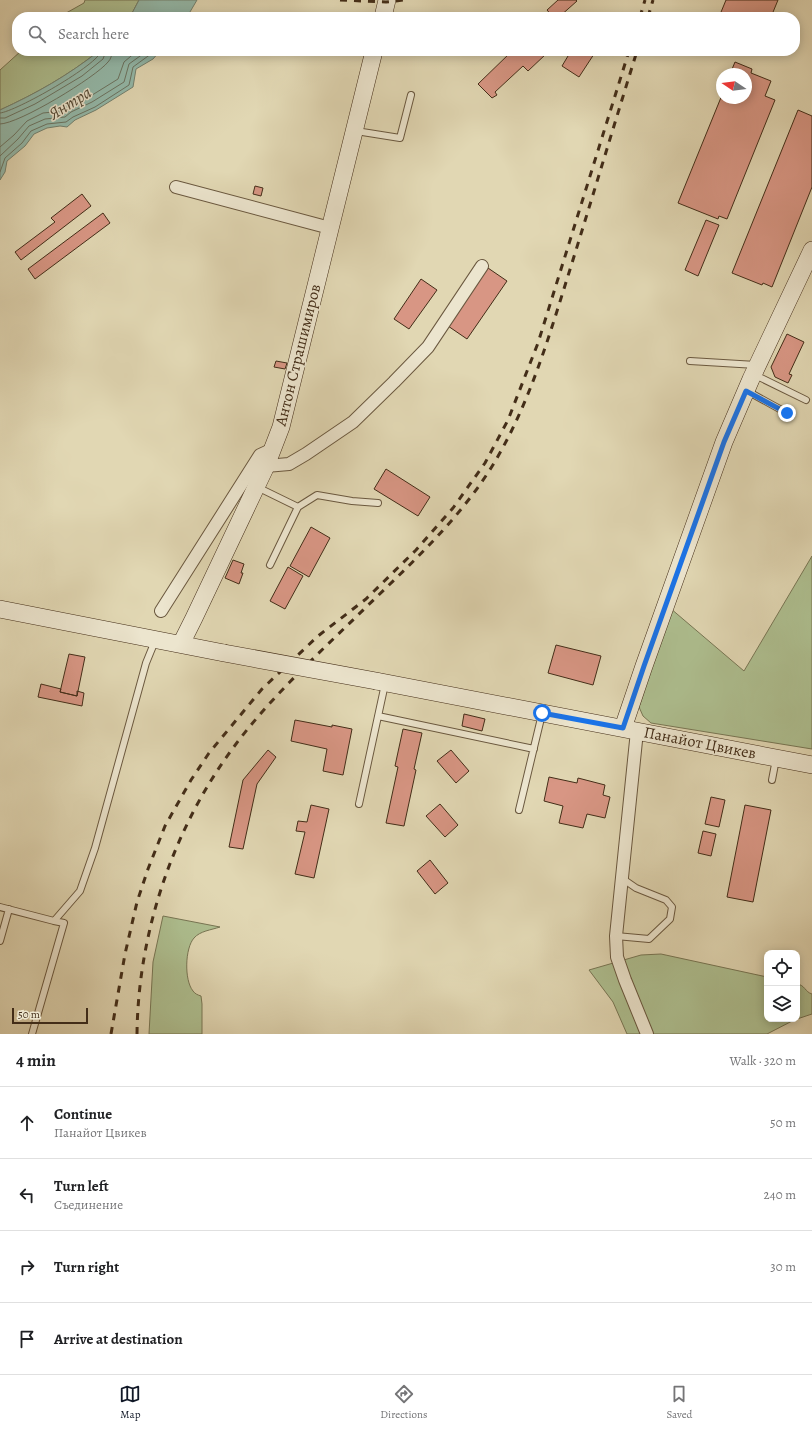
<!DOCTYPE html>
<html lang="en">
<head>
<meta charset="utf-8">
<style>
	:root { --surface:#fff; --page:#f6f6f6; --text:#202124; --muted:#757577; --line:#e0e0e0; --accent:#111827 }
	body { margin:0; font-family:Alegreya,serif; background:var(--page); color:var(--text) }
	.controls { position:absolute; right:12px; bottom:12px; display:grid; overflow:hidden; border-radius:8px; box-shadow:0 2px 10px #0003 }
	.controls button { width:36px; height:36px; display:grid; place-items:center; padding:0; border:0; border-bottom:1px solid var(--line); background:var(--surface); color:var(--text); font:20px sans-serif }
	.compass { position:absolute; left:716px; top:68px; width:36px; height:36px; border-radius:50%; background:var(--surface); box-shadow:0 2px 10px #0003; rotate:283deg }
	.scale { position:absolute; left:12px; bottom:10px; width:76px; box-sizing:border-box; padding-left:4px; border:2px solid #432d18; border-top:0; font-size:11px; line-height:14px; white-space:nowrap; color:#432d18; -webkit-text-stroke:3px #ece5ce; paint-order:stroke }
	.stop { position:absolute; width:12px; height:12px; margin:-9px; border:3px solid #1a73e8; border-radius:50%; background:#fff }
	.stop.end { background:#1a73e8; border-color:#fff; box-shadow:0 1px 4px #0008 }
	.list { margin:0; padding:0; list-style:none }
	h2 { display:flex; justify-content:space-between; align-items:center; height:52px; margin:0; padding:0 16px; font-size:17px }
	h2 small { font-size:13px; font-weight:400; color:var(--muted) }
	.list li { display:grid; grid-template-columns:26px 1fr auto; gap:12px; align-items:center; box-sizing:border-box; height:72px; padding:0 16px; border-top:1px solid var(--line) }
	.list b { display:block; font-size:15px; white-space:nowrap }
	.list p { margin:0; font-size:13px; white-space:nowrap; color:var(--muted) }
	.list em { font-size:13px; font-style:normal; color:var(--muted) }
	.icon { flex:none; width:22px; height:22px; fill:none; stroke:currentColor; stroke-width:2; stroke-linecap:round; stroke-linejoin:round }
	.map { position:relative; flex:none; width:812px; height:1034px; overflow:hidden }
	.search { position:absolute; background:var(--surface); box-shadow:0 2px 10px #0003; left:12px; right:12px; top:12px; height:44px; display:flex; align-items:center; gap:10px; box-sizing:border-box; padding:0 14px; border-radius:16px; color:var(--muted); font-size:15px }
	.sheet { height:340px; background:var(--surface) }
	nav { display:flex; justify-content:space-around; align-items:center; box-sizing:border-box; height:56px; border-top:1px solid var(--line); background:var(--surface); font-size:11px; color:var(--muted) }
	nav a { display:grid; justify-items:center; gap:2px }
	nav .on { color:var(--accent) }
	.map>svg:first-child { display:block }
	.green { fill:#aebf90; stroke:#787654 }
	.water { fill:#94baab; stroke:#748270 }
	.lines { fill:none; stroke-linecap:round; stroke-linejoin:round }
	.shore { stroke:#6c7462; stroke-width:1 }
	.building { fill:#d89684; stroke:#432d18 }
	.lane-casing { stroke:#6a583f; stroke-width:8 }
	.street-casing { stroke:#6a583f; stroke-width:14 }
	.secondary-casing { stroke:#432d18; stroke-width:18 }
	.lane { stroke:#ece5ce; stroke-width:6 }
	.street { stroke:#ece5ce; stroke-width:12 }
	.secondary { stroke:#ece5ce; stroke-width:17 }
	.rail { stroke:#432d18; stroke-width:3; stroke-dasharray:7 7; stroke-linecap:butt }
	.secondary-bridge-casing { stroke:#432d18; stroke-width:18; stroke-linecap:butt }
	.secondary-bridge { stroke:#ece5ce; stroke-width:17 }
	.route { stroke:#1a73e8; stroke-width:5 }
	.labels { text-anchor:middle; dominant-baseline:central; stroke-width:3; stroke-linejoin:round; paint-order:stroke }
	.street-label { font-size:16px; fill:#432d18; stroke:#ece5ce }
	.water-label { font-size:17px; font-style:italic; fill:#534935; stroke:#ece5ce }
</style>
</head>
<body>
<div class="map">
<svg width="812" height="1034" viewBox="0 0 812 1034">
	<rect width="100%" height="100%" fill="#e1d7b3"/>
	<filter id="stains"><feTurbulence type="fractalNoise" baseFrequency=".005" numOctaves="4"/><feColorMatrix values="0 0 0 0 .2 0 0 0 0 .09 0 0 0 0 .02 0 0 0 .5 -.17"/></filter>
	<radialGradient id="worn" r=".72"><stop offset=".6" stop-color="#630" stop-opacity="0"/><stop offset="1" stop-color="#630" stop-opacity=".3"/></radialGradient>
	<path class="green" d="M 85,0 L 139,0 L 130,17 L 59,17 L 84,3 Z
		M 21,51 L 99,51 C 67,76 37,93 0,110 L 0,70 Z
		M 812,556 L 812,749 L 651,723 L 643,716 L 639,707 L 670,608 L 744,671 Z
		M 163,916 L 220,927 C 211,930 200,931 194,938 C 185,948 184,980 193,991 C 195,994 198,995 201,996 L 202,1004 L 202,1034 L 149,1034 L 153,962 Z
		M 661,954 L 767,977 L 767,1019 L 796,1019 L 767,1034 L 627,1034 L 613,1002 L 589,970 L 641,955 Z
		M 797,984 C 805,985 805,992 812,994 L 812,1014 L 797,1019 Z"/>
	<path class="water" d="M 139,0 L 197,0 L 187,17 L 130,17 Z
		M 99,51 L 160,51 L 153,59 L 136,69 L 133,87 L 96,110 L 75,120 L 67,127 L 60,126 L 47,128 L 34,134 L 25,146 L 7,161 L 5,172 L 0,180 L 0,110 C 37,93 67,76 99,51 Z"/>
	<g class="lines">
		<path class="shore" d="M 0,113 C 15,112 100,64 101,51
			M 0,118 L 5,118 L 35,104 L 82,76 L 103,59 L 106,51
			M 0,124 C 19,124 96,77 108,62 C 111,59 112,55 112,51
			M 0,147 L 14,135 L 27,121 L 43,113 L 63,111 L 68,107 L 89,97 L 118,79 L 124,62 L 137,51
			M 0,156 L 18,139 L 29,126 L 45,119 L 65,117 L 71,112 L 92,102 L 124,82 L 129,64 L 147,51
			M 0,172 L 5,158 L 22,143 L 31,131 L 47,124 L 66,122 L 73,117 L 95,107 L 129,85 L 133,67 L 155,51"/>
	</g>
	<path class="building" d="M 558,0 L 576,0 L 577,1 L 559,17 L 553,17 L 547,10 Z
		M 726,0 L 778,0 L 771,17 L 719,17 Z
		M 510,51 L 543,51 L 546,54 L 528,71 L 523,66 L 495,92 L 497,95 L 492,98 L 478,84 L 511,52 Z
		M 571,51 L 596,51 L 579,77 L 562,66 Z
		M 735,62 L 752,69 L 751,73 L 771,81 L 765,96 L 775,100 L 727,219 L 719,216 L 718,219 L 678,203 L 722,95 L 722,98 L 746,98 L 746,74 L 730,74 Z
		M 798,110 L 812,116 L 812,187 L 772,287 L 763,283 L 762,285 L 732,273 Z
		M 255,186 L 263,188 L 261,196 L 253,194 Z
		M 82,194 L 91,206 L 21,260 L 15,252 L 55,222 L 51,218 Z
		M 103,213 L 110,223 L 35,279 L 28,269 Z
		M 706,220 L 719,225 L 698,276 L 685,270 Z
		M 488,268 L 507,281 L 467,339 L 448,326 Z
		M 421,279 L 437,290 L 409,329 L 394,319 Z
		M 787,334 L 804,342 L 789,374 L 792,375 L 788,383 L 775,377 L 771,367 Z
		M 276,361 L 287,363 L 285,369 L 274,367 Z
		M 386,469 L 430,497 L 418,516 L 374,489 Z
		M 311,527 L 330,538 L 309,577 L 290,566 Z
		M 233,560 L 244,564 L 241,573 L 243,573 L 239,584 L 225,578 Z
		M 288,567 L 303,576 L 285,609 L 270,601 Z
		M 556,645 L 601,656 L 593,685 L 548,673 Z
		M 69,654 L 85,657 L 77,696 L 60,692 Z
		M 41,684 L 61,689 L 60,692 L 77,696 L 77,691 L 84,693 L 82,706 L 38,697 Z
		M 464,714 L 485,719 L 482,731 L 462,726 Z
		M 295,720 L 332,727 L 332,725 L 352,729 L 343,775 L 323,771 L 327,749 L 291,741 Z
		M 403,729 L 422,733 L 414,769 L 416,770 L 404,826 L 386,823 L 398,767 L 395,766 Z
		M 268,750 L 276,757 L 257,784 L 243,849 L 229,847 L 243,780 Z
		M 451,750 L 469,771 L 456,783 L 437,761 Z
		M 549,777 L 577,783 L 578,778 L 605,785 L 603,795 L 610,797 L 605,818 L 587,814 L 583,828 L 559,823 L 563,806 L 544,801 Z
		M 711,797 L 725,800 L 719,827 L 705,824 Z
		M 440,804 L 458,825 L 445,837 L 426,816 Z
		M 311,805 L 329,809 L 314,878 L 295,874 L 305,832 L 296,831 L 298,821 L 307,822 Z
		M 745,805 L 771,810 L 753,902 L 727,897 Z
		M 703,831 L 716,834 L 711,856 L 698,853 Z
		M 430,860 L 448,883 L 435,894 L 417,871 Z"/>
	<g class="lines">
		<defs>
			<path id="lane" d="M 356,131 L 400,138 L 411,95
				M 690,361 L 756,365
				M 755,375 L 806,400
				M 747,391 L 787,413
				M 257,487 L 298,507 L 317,495 L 352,501 L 378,503
				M 270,565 L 298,507
				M 378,716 L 534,749
				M 772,780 L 776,759
				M 359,804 L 385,684
				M 519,810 L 542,714
				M 0,907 L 54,921 L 80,891 L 95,848 L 146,663 L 155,641
				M 616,936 L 649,939 L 670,919 L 672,907 L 666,900 L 636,888 L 623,879
				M 0,941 L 9,909
				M 32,1034 L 64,923 L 54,921"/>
			<path id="street" d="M 176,187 L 330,228
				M 266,466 L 289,464 L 306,454 L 353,422 L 394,382 L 428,347 L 482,266
				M 161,611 L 260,455 L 273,449
				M 637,731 L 616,936 L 617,957 L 625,980 L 647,1034"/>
			<path id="secondary" d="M 383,17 L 387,0
				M 0,609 L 224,653
				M 181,644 L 194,618 L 266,466 L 281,427 L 374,51
				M 376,681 L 812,765
				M 623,728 L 644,666 L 724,442 L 751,379 L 812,250"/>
		</defs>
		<use href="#lane" class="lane-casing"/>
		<use href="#street" class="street-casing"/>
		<use href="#secondary" class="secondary-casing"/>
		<use href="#lane" class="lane"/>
		<use href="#street" class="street"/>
		<use href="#secondary" class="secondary"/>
		<path class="rail" d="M 340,0 L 386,2 L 404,0
			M 640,17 L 645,0
			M 648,17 L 653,0
			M 111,1034 L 125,954 L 137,902 L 148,869 L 165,826 L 191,780 L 209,753 L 262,689 L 318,636 L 366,599 L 416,550 L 453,508 L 485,463 L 508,420 L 538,343 L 629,51
			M 137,1034 C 138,933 173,829 233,748 C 269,699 315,657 358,615 C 405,569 455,525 491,468 C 530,405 550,333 572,263 C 594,192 615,122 637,51"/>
		<defs>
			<path id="secondary-bridge" d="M 224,653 L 376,681"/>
		</defs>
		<use href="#secondary-bridge" class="secondary-bridge-casing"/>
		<use href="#secondary-bridge" class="secondary-bridge"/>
	</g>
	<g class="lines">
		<path class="route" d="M 542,713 L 623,728 L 644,666 L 724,442 L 746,391 L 787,413"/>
	</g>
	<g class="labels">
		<g class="street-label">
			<text transform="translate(298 355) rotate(-76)">Антон Страшимиров</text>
			<text transform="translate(700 743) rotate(11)">Панайот Цвикев</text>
		</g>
		<g class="water-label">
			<text transform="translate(70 103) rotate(-32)">Янтра</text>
		</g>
	</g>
	<rect width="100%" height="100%" filter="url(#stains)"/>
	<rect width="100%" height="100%" fill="url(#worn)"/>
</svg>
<div class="controls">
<button><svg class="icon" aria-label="locate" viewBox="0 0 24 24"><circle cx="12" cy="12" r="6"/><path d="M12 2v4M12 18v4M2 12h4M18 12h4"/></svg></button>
<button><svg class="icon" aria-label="layers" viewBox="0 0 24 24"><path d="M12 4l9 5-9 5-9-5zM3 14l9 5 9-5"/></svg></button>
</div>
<svg class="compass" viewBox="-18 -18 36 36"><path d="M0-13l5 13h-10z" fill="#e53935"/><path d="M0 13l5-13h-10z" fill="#757577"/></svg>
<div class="scale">50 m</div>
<div class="stop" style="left:542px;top:713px"></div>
<div class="stop end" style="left:787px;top:413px"></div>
<div class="search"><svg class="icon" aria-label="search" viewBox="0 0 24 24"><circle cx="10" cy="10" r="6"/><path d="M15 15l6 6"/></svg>Search here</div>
</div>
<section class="sheet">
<h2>4 min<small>Walk · 320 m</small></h2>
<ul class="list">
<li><svg class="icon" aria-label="ahead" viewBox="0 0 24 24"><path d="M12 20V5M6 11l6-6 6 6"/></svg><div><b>Continue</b><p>Панайот Цвикев</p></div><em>50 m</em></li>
<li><svg class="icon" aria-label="left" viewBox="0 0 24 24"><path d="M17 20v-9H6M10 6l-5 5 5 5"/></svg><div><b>Turn left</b><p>Съединение</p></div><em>240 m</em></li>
<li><svg class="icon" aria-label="right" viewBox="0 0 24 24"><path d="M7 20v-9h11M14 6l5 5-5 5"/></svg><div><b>Turn right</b></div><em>30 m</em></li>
<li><svg class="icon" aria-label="arrive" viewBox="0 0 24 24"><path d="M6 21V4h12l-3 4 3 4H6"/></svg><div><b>Arrive at destination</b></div></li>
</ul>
</section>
<nav>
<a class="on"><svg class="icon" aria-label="map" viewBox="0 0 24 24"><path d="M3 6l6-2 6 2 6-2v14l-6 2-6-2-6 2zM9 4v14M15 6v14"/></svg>Map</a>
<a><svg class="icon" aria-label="directions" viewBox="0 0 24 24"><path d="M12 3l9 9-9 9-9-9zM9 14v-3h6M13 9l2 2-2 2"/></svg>Directions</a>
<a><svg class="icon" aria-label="saved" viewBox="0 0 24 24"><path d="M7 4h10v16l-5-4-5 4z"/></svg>Saved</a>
</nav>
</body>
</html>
